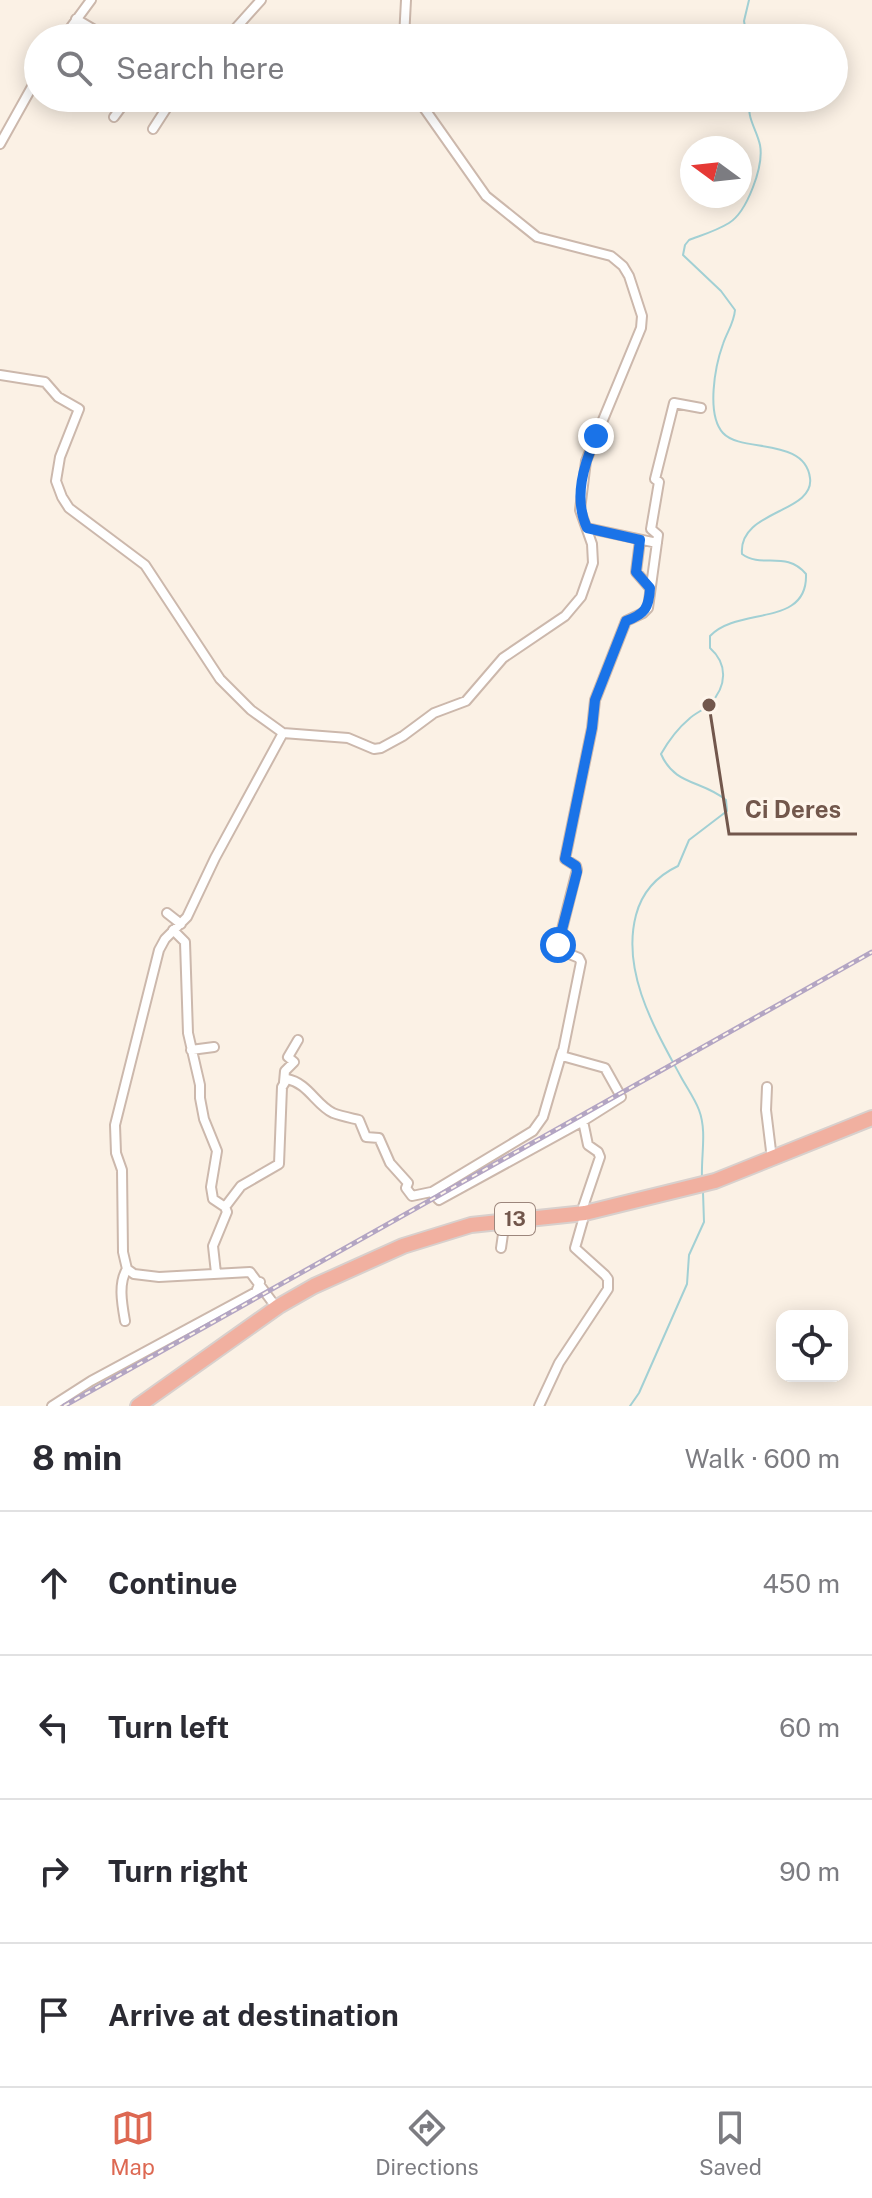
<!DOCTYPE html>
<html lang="en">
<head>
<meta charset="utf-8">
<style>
	:root { --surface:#fff; --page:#f2f2f3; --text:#2b2b33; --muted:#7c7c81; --line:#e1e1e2; --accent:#dd6852 }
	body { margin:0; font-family:"Public Sans",sans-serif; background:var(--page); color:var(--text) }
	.controls { position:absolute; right:24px; bottom:24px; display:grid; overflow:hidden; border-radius:16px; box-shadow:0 4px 20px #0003 }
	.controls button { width:72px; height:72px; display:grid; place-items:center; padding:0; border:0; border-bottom:2px solid var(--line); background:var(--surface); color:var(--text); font:40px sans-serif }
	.compass { position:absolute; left:680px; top:136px; width:72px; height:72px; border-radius:50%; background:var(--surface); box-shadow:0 4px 20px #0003; rotate:285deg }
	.stop { position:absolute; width:24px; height:24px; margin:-18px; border:6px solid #1a73e8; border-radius:50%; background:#fff }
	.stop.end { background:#1a73e8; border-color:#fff; box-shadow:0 2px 8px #0008 }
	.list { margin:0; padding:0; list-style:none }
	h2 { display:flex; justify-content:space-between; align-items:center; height:104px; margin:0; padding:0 32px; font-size:34px }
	h2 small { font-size:26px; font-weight:400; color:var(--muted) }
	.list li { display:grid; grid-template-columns:52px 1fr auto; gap:24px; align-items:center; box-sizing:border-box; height:144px; padding:0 32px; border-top:2px solid var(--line) }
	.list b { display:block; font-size:30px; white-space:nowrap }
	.list em { font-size:26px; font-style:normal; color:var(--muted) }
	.icon { flex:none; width:44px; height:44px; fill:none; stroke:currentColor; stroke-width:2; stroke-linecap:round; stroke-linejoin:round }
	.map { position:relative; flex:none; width:872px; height:1406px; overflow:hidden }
	.search { position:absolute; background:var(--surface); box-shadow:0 4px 20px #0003; left:24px; right:24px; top:24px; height:88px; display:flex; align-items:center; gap:20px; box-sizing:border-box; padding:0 28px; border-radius:44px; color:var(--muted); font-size:30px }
	.sheet { height:680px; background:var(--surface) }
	nav { display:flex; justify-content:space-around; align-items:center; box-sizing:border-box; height:112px; border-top:2px solid var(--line); background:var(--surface); font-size:22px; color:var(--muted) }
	nav a { display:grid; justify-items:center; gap:4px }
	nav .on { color:var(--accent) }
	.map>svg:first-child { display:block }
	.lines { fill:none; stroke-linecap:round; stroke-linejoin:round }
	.stream { stroke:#a2d0d4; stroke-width:2 }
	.street-casing { stroke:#ccb8ac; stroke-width:12 }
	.highway-casing { stroke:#d8d0cd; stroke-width:18 }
	.street { stroke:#fff; stroke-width:8 }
	.highway { stroke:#f1b0a0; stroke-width:14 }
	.rail-casing { stroke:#b3a5c3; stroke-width:5 }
	.rail { stroke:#fef5eb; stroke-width:2; stroke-dasharray:6; stroke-linecap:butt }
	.route { stroke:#1a73e8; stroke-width:10 }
	.labels { text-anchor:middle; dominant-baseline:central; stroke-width:6; stroke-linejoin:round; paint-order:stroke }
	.shield { fill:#fef5eb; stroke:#9c867c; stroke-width:2 }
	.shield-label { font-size:20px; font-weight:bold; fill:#72574c }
	.leader { fill:none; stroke:#72574c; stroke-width:3 }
	.callout-dot { fill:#72574c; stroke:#fef5eb; stroke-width:3 }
	.callout-label { font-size:24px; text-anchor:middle; font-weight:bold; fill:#72574c; stroke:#fef5eb; stroke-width:6; stroke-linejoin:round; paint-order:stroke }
</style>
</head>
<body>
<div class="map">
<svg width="872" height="1406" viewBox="0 0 872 1406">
	<rect width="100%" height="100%" fill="#fbf1e5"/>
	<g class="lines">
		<path class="stream" d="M 747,38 L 744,21 L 749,0
			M 702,1178 C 701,1155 707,1131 699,1110 C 695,1099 687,1088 681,1077 C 655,1029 621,972 636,915 C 642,892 657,876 678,866 L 689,840 L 727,811 L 726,800 C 702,780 675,786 661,754 C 669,740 677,729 689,719 C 695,713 704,710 710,704 C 727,686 728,664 710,648 L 710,636 C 738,606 808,628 806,574 C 786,550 762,569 742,554 C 738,510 815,513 810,478 C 805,437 741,453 723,433 C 706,414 715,366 723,344 C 727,332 734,323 735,310 L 721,291 L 683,255 L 685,245 L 689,240 C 702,235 716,231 729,223 C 747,212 764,166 760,145 C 756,127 745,117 751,98
			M 630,1406 L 639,1393 L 687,1284 L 689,1255 L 704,1222 L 703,1192"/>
		<defs>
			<path id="street" d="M 76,19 L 108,38
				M 63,38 L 91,0
				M 227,38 L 261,0
				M 404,38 L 406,0
				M 114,117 L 128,98
				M 153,129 L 173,98
				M 0,144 L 38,76
				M 0,375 L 45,382 L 58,397 L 79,409 L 60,457 L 56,481 L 62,497 L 69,508 L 145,565 L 220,679 L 251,710 L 283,733 L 348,738 L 374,749 L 381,748 L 403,736 L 434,713 L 466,701 L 503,658 L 565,616 L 581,597 L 593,563 L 592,544 L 580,510 L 586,461 L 641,328 L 642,316 L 629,276 L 623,266 L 611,256 L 537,237 L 486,196 L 417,98
				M 587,528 L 657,543
				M 640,540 L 636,572 L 650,588
				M 167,913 L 181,924
				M 173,930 L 185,942 L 188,1033 L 200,1085 L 200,1098 L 204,1119 L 217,1151 L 211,1187 L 213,1199 L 225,1207 L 227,1212 L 213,1246 L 216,1273
				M 191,1050 L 214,1047
				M 284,1082 L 285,1071 L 294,1062 L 288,1057 L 298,1040
				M 767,1087 L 766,1110 L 772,1159
				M 619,1093 L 605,1068 L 562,1056 L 581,962 L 579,958 L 560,950 L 558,945 L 577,870 L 576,866 L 565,859 L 592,728 L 595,700 L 626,621 L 643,613 L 648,608 L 658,535 L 651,529 L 659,482 L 655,479 L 674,403 L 701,408
				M 432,1192 L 533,1131 L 543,1117 L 562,1052
				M 225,1207 L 241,1186 L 279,1164 L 282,1087 L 287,1079 C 308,1083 316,1105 333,1113 C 341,1116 351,1118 359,1120 L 366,1137 L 379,1138 L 390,1163 L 408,1183 L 406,1188 L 412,1196 L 431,1192 L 439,1200 L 583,1121 L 621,1097
				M 581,1213 L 600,1157 L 598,1152 L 588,1145 L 583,1121
				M 501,1248 L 505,1220
				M 276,1307 L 250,1272 L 159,1277 L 134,1274 L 127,1269 L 123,1252 L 122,1170 L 116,1153 L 115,1125 L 159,950 L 165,939 L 187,917 L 215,858 L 283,733
				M 125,1321 C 122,1304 118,1283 127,1269
				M 52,1406 L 91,1381 L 256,1292 L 260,1282
				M 539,1406 L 559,1363 L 608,1289 L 608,1279 L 605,1275 L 575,1248 L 585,1213"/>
			<path id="highway" d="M 138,1406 L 279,1306 L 314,1286 L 403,1246 L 471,1225 L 585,1213 L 715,1181 L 872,1118"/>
		</defs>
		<use href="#street" class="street-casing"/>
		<use href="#highway" class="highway-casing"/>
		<use href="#street" class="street"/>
		<use href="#highway" class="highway"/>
		<defs>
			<path id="rail" d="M 64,1406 L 872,952"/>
		</defs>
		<use href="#rail" class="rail-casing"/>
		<use href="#rail" class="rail"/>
	</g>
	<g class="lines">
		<path class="route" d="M 558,945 L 577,872 L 576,866 L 565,859 L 592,728 L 595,700 L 626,621 C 645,614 649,608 650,588 L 636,572 L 640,540 L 587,528 C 573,497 584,465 596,436"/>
	</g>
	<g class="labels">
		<rect class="shield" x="495" y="1203" width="40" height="32" rx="6"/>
		<g class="shield-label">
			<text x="515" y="1219">13</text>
		</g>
	</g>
	<path class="leader" d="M709 705L729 834H857"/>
	<circle class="callout-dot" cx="709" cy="705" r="8"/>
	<g class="callout-label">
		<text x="793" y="818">Ci Deres</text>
	</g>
</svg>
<div class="controls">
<button><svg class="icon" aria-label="locate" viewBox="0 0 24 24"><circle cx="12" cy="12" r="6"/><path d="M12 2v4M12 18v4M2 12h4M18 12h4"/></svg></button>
</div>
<svg class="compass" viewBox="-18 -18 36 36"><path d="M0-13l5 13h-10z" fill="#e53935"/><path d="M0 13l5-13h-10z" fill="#7c7c81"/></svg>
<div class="stop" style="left:558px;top:945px"></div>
<div class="stop end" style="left:596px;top:436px"></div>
<div class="search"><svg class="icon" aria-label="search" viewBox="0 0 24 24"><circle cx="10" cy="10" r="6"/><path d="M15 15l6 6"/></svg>Search here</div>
</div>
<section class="sheet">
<h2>8 min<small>Walk · 600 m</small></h2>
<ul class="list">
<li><svg class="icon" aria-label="ahead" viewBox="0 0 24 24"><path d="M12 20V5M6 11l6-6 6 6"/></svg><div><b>Continue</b></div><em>450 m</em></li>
<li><svg class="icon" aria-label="left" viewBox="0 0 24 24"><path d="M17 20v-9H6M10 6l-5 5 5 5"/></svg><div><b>Turn left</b></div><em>60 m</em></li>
<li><svg class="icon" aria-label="right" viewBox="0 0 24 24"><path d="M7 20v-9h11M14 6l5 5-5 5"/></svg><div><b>Turn right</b></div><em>90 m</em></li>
<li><svg class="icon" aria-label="arrive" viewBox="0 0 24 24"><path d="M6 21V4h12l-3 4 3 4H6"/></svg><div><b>Arrive at destination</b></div></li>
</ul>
</section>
<nav>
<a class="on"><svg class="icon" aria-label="map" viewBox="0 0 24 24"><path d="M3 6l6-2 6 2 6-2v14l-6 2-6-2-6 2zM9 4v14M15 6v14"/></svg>Map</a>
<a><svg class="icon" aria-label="directions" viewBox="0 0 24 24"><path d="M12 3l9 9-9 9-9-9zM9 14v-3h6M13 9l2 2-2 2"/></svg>Directions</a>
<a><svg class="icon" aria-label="saved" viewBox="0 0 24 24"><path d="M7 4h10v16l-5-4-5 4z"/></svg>Saved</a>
</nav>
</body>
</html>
